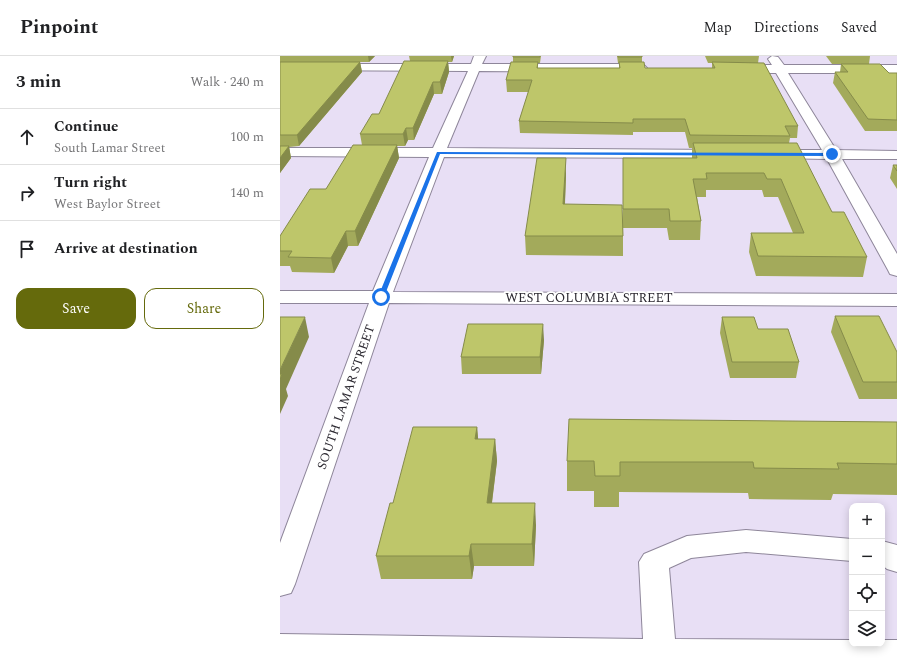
<!DOCTYPE html>
<html lang="en">
<head>
<meta charset="utf-8">
<style>
	:root { --surface:#fff; --page:#f6f6f6; --text:#202124; --muted:#757577; --line:#e0e0e0; --accent:#656a0c }
	body { margin:0; font-family:Spectral,serif; background:var(--page); color:var(--text) }
	.controls { position:absolute; right:12px; bottom:12px; display:grid; overflow:hidden; border-radius:8px; box-shadow:0 2px 10px #0003 }
	.controls button { width:36px; height:36px; display:grid; place-items:center; padding:0; border:0; border-bottom:1px solid var(--line); background:var(--surface); color:var(--text); font:20px sans-serif }
	.stop { position:absolute; width:12px; height:12px; margin:-9px; border:3px solid #1a73e8; border-radius:50%; background:#fff }
	.stop.end { background:#1a73e8; border-color:#fff; box-shadow:0 1px 4px #0008 }
	.list { margin:0; padding:0; list-style:none }
	h2 { display:flex; justify-content:space-between; align-items:center; height:52px; margin:0; padding:0 16px; font-size:17px }
	h2 small { font-size:13px; font-weight:400; color:var(--muted) }
	.list li { display:grid; grid-template-columns:26px 1fr auto; gap:12px; align-items:center; box-sizing:border-box; height:56px; padding:0 16px; border-top:1px solid var(--line) }
	.list b { display:block; font-size:15px; white-space:nowrap }
	.list p { margin:0; font-size:13px; white-space:nowrap; color:var(--muted) }
	.list em { font-size:13px; font-style:normal; color:var(--muted) }
	.actions { display:flex; gap:8px; padding:12px 16px }
	.actions a { flex:1; padding:9px 0; border:1px solid var(--accent); border-radius:12px; text-align:center; font-size:14px; color:var(--accent) }
	.actions .main { background:var(--accent); color:#fff }
	.icon { flex:none; width:22px; height:22px; fill:none; stroke:currentColor; stroke-width:2; stroke-linecap:round; stroke-linejoin:round }
	.map { position:relative; flex:none; width:617px; height:603px; overflow:hidden }
	header { display:flex; align-items:center; gap:24px; box-sizing:border-box; height:56px; padding:0 20px; background:var(--surface); border-bottom:1px solid var(--line) }
	header strong { font-size:19px }
	nav { display:flex; gap:22px; margin-inline-start:auto; font-size:14px }
	main { display:flex }
	aside { flex:1; background:var(--surface) }
	.map>svg:first-child { display:block }
	.lines { fill:none; stroke-linecap:round; stroke-linejoin:round }
	.minor-casing { stroke:#8e869a; stroke-width:2 }
	.minor { fill:#fff; fill-rule:evenodd }
	.wall { fill:#a3aa5b }
	.shaded-wall { fill:#858b4a }
	.building { fill:#bec66a; stroke:#858b4a }
	.route { fill:#1a73e8 }
	.labels { text-anchor:middle; dominant-baseline:central; stroke-width:3.5; stroke-linejoin:round; paint-order:stroke }
	.street-label { font-size:13px; fill:#2c2931; stroke:#fff }
</style>
</head>
<body>
<header>
<strong>Pinpoint</strong>
<nav><a>Map</a><a>Directions</a><a>Saved</a></nav>
</header>
<main>
<aside>
<h2>3 min<small>Walk · 240 m</small></h2>
<ul class="list">
<li><svg class="icon" aria-label="ahead" viewBox="0 0 24 24"><path d="M12 20V5M6 11l6-6 6 6"/></svg><div><b>Continue</b><p>South Lamar Street</p></div><em>100 m</em></li>
<li><svg class="icon" aria-label="right" viewBox="0 0 24 24"><path d="M7 20v-9h11M14 6l5 5-5 5"/></svg><div><b>Turn right</b><p>West Baylor Street</p></div><em>140 m</em></li>
<li><svg class="icon" aria-label="arrive" viewBox="0 0 24 24"><path d="M6 21V4h12l-3 4 3 4H6"/></svg><div><b>Arrive at destination</b></div></li>
</ul>
<div class="actions"><a class="main">Save</a><a>Share</a></div>
</aside>
<div class="map">
<svg width="617" height="603" viewBox="0 0 617 603">
	<rect width="100%" height="100%" fill="#e8dff5"/>
	<g class="lines">
		<defs>
			<path id="minor" d="M 194,0 L 206,0 L 202,8 L 361,8 L 365,10 L 367,12 L 365,14 L 361,16 L 199,15 L 167,92 L 442,94 L 447,95 L 449,98 L 447,101 L 442,102 L 164,101 L 113,236 L 617,238 L 617,250 L 109,247 L 15,528 L 11,537 L 0,540 L 0,487 L 89,247 L 0,247 L 0,235 L 93,235 L 149,101 L 0,100 L 0,92 L 153,92 L 188,15 L 0,14 L 0,8 L 191,8 Z
				M 492,0 L 498,1 L 504,9 L 617,9 L 617,17 L 508,17 L 556,94 L 617,95 L 617,103 L 562,103 L 617,198 L 617,220 L 610,218 L 608,214 L 547,103 L 492,102 L 487,101 L 485,98 L 487,95 L 492,94 L 542,94 L 496,17 L 457,17 L 453,15 L 451,13 L 453,11 L 457,9 L 492,9 L 488,3 Z
				M 466,474 L 572,483 L 572,505 L 466,496 L 411,502 L 389,512 L 395,583 L 572,584 L 572,588 L 602,588 L 602,584 L 617,584 L 617,603 L 0,603 L 0,578 L 363,583 L 359,506 L 364,498 L 407,480 Z
				M 602,485 L 617,489 L 617,516 L 607,513 L 602,509 Z"/>
		</defs>
		<use href="#minor" class="minor-casing"/>
		<use href="#minor" class="minor"/>
	</g>
	<path class="wall" d="M 0,0 L 95,0 L 89,6 L 80,6 L 82,16 L 19,90 L 9,91 L 11,102 L 0,117 Z
		M 129,0 L 174,0 L 172,6 L 168,6 L 169,16 L 162,38 L 154,38 L 134,84 L 128,84 L 125,90 L 117,90 L 119,102 L 78,190 L 68,190 L 54,217 L 12,216 L 10,210 L 0,210 L 0,180 L 46,133 L 82,89 L 80,78 L 99,58 L 130,5 Z
		M 261,0 L 260,7 L 258,7 L 258,12 L 339,12 L 339,7 L 338,7 L 337,0 L 362,0 L 362,6 L 365,12 L 432,12 L 432,7 L 428,7 L 425,0 L 479,0 L 478,7 L 518,70 L 517,82 L 510,82 L 509,87 L 552,156 L 587,201 L 583,221 L 476,220 L 469,196 L 471,177 L 513,177 L 498,141 L 484,141 L 482,134 L 426,134 L 426,141 L 417,141 L 421,165 L 420,184 L 389,184 L 387,172 L 343,172 L 343,200 L 246,199 L 245,180 L 286,119 L 285,148 L 343,165 L 343,102 L 412,102 L 412,92 L 409,92 L 405,76 L 353,76 L 353,79 L 240,77 L 239,65 L 249,36 L 227,36 L 226,24 L 233,6 L 233,1 Z
		M 546,0 L 590,0 L 589,8 L 552,8 Z
		M 561,8 L 609,17 L 617,17 L 617,75 L 585,75 L 553,27 L 555,16 L 560,16 Z
		M 613,109 L 617,109 L 617,133 L 610,122 Z
		M 555,260 L 617,296 L 617,343 L 579,343 L 551,276 Z
		M 442,261 L 478,273 L 519,306 L 516,322 L 450,322 L 440,277 Z
		M 264,284 L 261,318 L 182,318 L 181,301 Z
		M 617,366 L 617,439 L 553,438 L 551,444 L 469,443 L 468,437 L 339,436 L 339,451 L 314,451 L 314,435 L 287,435 L 287,405 Z
		M 197,371 L 198,383 L 215,383 L 217,405 L 212,447 L 256,469 L 254,510 L 194,510 L 192,523 L 101,523 L 96,500 L 113,447 Z"/>
	<path class="shaded-wall" d="M 88,0 L 95,0 L 89,6 Z
		M 171,0 L 174,0 L 172,6 Z
		M 168,5 L 169,16 L 162,38 L 160,26 Z
		M 80,6 L 82,16 L 19,90 L 17,79 Z
		M 153,26 L 154,38 L 134,84 L 133,72 Z
		M 126,72 L 128,84 L 125,90 L 123,78 Z
		M 117,89 L 119,102 L 78,190 L 75,175 Z
		M 9,90 L 11,102 L 0,117 L 0,102 Z
		M 286,102 L 286,119 L 284,167 L 283,148 Z
		M 66,175 L 68,190 L 54,217 L 51,202 Z
		M 25,261 L 29,281 L 6,333 L 8,340 L 0,358 L 0,314 Z
		M 263,268 L 264,284 L 261,318 L 260,301 Z
		M 197,371 L 199,392 L 195,383 Z
		M 215,383 L 217,405 L 209,469 L 207,447 Z
		M 255,447 L 256,469 L 254,510 L 252,488 Z
		M 191,488 L 194,510 L 192,523 L 189,500 Z"/>
	<path class="building" d="M 233,0 L 260,0 L 260,1 L 233,1 Z
		M 338,0 L 362,0 L 362,1 L 338,1 Z
		M 124,5 L 168,5 L 160,26 L 153,26 L 133,72 L 126,72 L 123,78 L 80,78 L 92,58 L 99,58 Z
		M 0,6 L 80,6 L 17,79 L 0,79 Z
		M 231,6 L 258,6 L 257,12 L 340,12 L 339,6 L 364,6 L 365,12 L 435,12 L 432,6 L 484,7 L 518,70 L 505,70 L 510,80 L 410,79 L 405,63 L 353,63 L 353,67 L 239,65 L 252,24 L 226,24 Z
		M 561,8 L 600,8 L 609,17 L 617,17 L 617,64 L 588,63 L 555,16 L 568,16 Z
		M 413,87 L 517,87 L 552,156 L 564,156 L 587,201 L 478,200 L 471,177 L 524,177 L 501,123 L 487,123 L 484,117 L 426,117 L 427,123 L 413,123 L 421,165 L 390,165 L 389,153 L 343,153 L 343,102 L 417,102 Z
		M 73,89 L 117,89 L 75,175 L 66,175 L 51,202 L 8,201 L 12,195 L 0,195 L 0,180 L 30,133 L 46,133 Z
		M 0,90 L 9,90 L 0,102 Z
		M 257,102 L 286,102 L 283,148 L 342,149 L 343,180 L 245,180 Z
		M 613,109 L 617,109 L 617,115 Z
		M 555,260 L 599,260 L 617,296 L 617,326 L 583,326 Z
		M 0,261 L 25,261 L 0,314 Z
		M 442,261 L 474,261 L 478,273 L 508,273 L 519,306 L 452,306 Z
		M 188,268 L 263,268 L 260,301 L 181,301 Z
		M 0,318 L 2,318 L 0,324 Z
		M 289,363 L 617,366 L 617,408 L 557,407 L 559,413 L 474,412 L 473,406 L 340,406 L 340,420 L 315,420 L 314,405 L 287,405 Z
		M 133,371 L 197,371 L 195,383 L 215,383 L 207,447 L 255,447 L 252,488 L 191,488 L 189,500 L 96,500 L 110,447 L 113,447 Z"/>
	<path class="route" d="M 157,96 L 552,97 L 554,98 L 552,100 L 160,98 L 104,241 L 99,243 L 98,241 Z"/>
	<g class="labels">
		<g class="street-label">
			<text x="309" y="242">WEST COLUMBIA STREET</text>
			<text transform="translate(66 341) rotate(-71)">SOUTH LAMAR STREET</text>
		</g>
	</g>
</svg>
<div class="controls">
<button>+</button>
<button>−</button>
<button><svg class="icon" aria-label="locate" viewBox="0 0 24 24"><circle cx="12" cy="12" r="6"/><path d="M12 2v4M12 18v4M2 12h4M18 12h4"/></svg></button>
<button><svg class="icon" aria-label="layers" viewBox="0 0 24 24"><path d="M12 4l9 5-9 5-9-5zM3 14l9 5 9-5"/></svg></button>
</div>
<div class="stop" style="left:101px;top:241px"></div>
<div class="stop end" style="left:552px;top:98px"></div>
</div>
</main>
</body>
</html>
